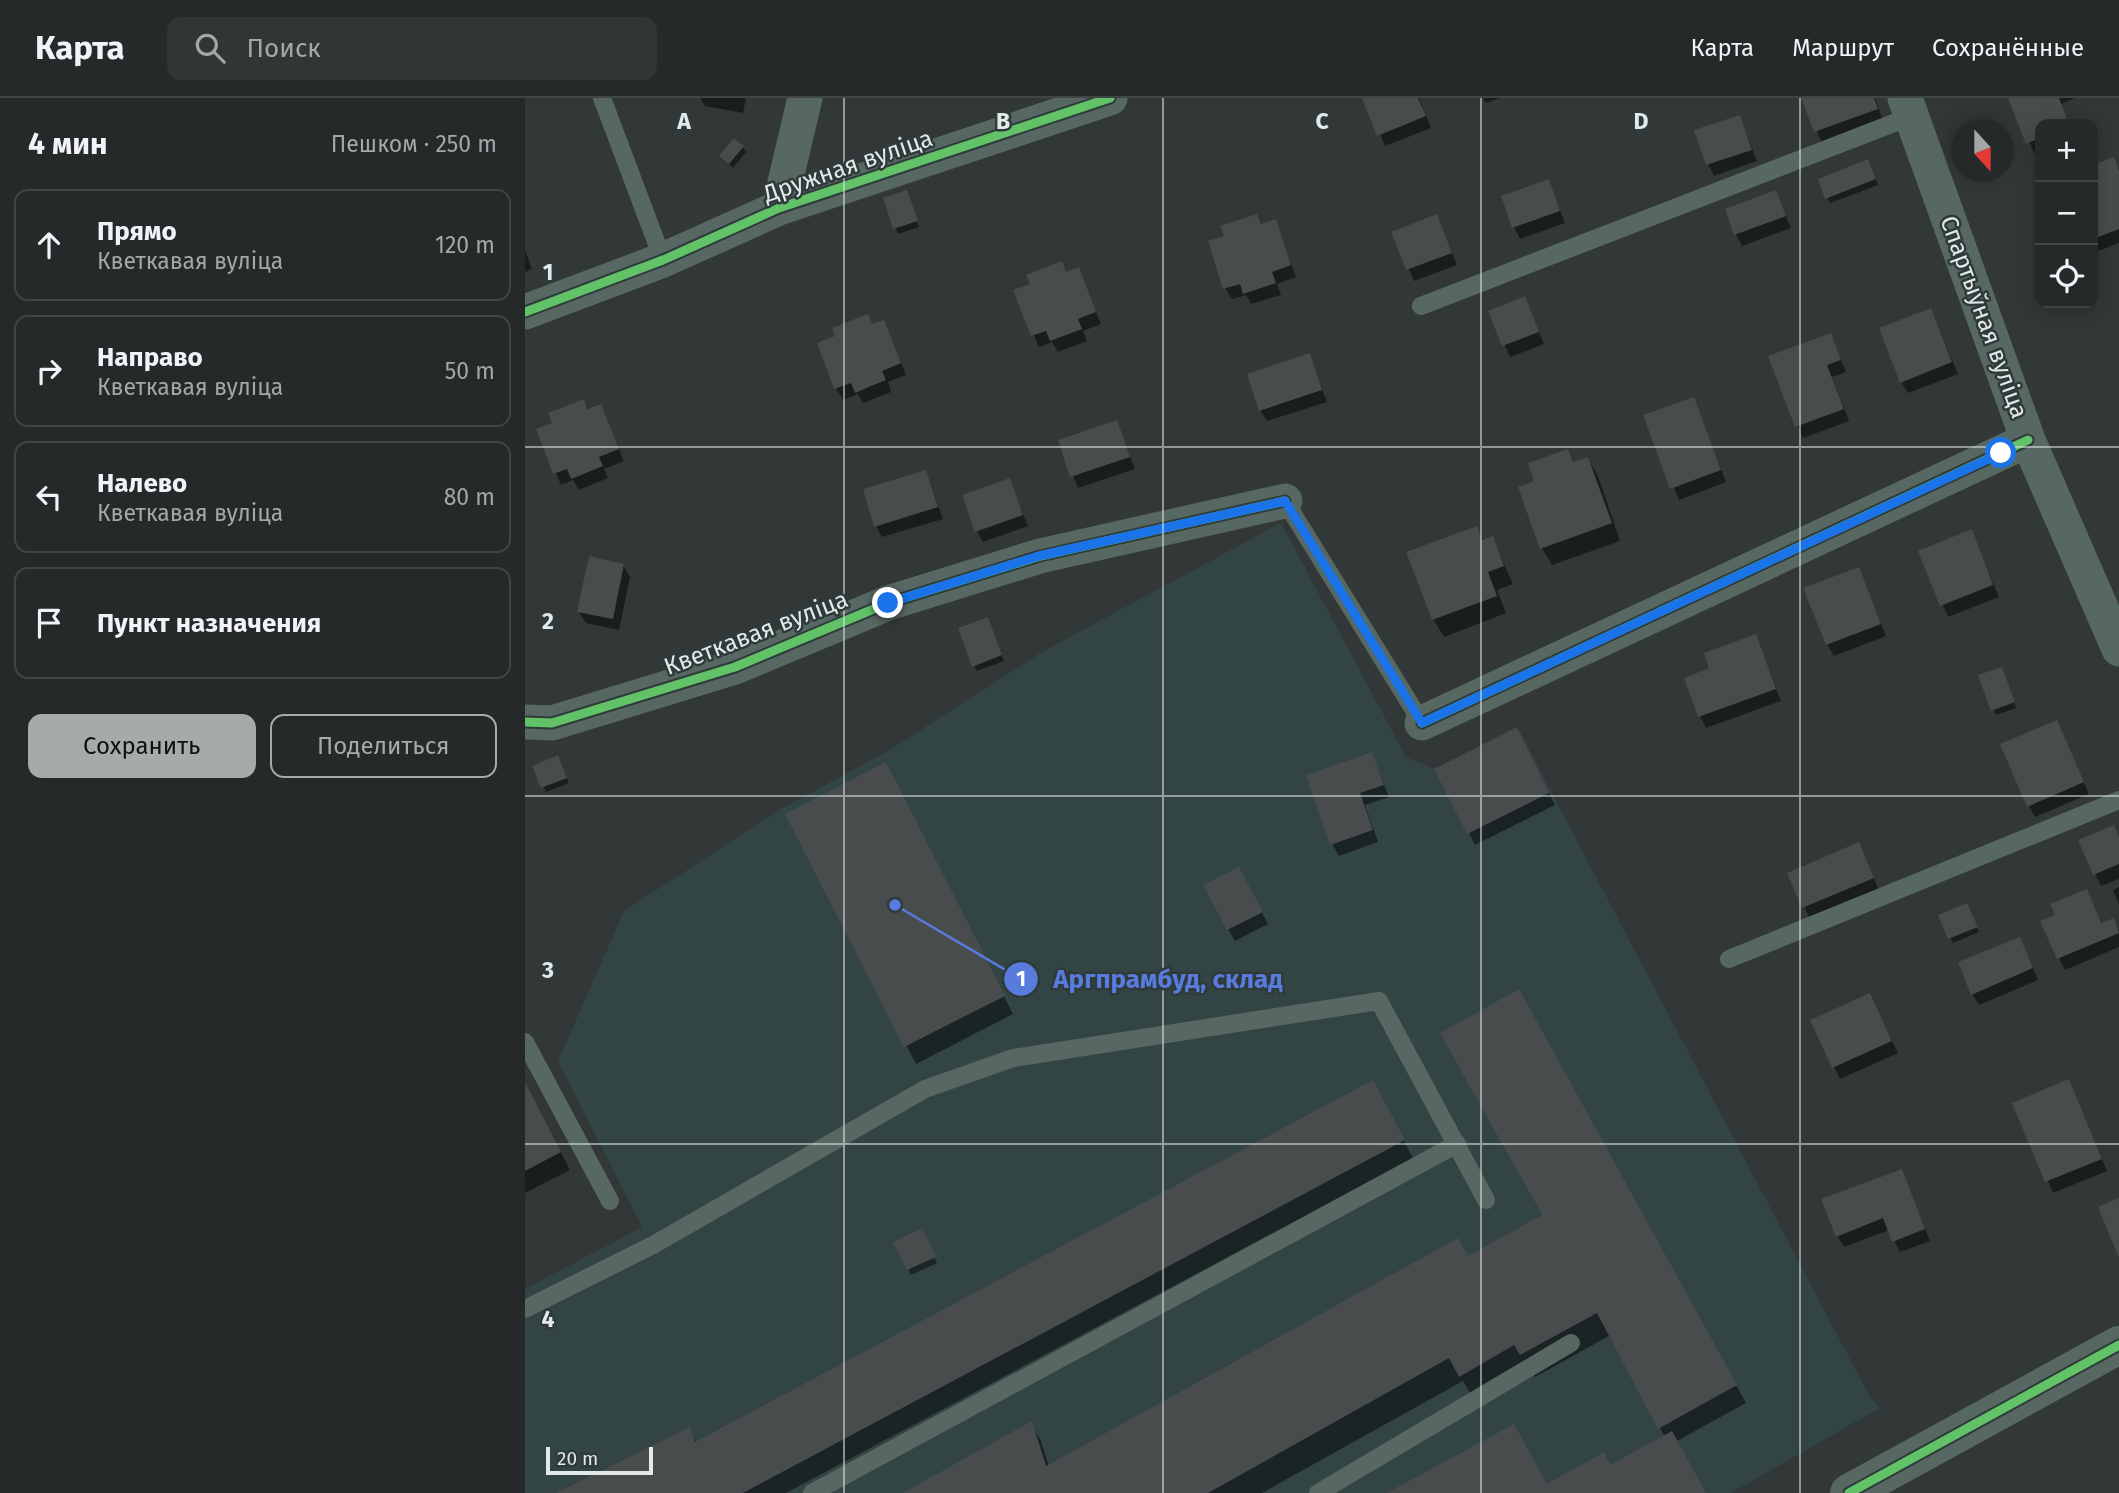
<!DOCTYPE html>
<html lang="ru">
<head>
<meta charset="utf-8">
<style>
	:root { --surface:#262929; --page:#323535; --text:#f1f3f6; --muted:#a4a6a8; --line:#424546; --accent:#a4abaa }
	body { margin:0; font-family:"Fira Sans",sans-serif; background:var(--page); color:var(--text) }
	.controls { position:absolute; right:21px; top:21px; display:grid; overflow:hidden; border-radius:14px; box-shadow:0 4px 18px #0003 }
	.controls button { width:63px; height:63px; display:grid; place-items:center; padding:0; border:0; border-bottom:2px solid var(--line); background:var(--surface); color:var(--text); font:35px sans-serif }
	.compass { position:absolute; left:1426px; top:21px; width:63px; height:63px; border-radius:50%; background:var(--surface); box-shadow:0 4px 18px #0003; rotate:159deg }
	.scale { position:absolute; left:21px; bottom:18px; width:107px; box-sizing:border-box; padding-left:7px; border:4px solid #e2e9e8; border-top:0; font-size:19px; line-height:24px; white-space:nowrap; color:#e2e9e8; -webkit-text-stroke:5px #2f3a3a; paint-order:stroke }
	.stop { position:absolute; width:21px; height:21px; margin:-16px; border:5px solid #1a73e8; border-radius:50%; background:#fff }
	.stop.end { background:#1a73e8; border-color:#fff; box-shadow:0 2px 7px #0008 }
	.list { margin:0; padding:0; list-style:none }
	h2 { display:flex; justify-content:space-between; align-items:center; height:91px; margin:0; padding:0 28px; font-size:30px }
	h2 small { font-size:23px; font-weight:400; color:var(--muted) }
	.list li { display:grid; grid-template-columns:46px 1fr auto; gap:21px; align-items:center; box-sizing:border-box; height:112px; margin:0 14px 14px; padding:0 14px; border:2px solid var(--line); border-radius:14px }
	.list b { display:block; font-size:26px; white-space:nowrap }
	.list p { margin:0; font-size:23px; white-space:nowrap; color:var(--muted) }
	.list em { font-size:23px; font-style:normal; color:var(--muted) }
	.actions { display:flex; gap:14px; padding:21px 28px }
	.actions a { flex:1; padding:16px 0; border:2px solid var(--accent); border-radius:14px; text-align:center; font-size:24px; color:var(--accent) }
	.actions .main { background:var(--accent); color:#111 }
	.icon { flex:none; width:38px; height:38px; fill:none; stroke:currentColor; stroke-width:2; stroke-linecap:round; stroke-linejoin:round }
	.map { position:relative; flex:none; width:1594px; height:1395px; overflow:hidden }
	header { display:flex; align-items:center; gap:42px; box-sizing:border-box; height:98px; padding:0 35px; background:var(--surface); border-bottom:2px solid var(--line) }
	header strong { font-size:33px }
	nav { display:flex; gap:38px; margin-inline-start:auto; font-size:24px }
	.search { width:490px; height:63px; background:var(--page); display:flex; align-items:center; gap:18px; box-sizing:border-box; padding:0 24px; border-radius:14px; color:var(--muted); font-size:26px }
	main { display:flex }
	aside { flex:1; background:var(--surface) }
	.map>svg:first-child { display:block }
	.built { fill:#344 }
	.shadow { fill:#0007 }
	.building { fill:#484c4d }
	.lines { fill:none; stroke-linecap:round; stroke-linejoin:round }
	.service { stroke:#576762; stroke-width:18 }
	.minor { stroke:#576762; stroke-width:35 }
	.tertiary { stroke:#576762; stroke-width:38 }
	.cycleway-casing { stroke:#2f3a3a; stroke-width:13 }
	.cycleway { stroke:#61c268; stroke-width:9 }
	.route { stroke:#1a73e8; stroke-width:9 }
	.grid { fill:none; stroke:#e2e9e8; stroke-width:2; stroke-opacity:0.55 }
	.labels { text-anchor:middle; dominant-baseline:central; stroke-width:5; stroke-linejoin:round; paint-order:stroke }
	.street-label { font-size:24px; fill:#e2e9e8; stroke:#2f3a3a }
	.grid-label { font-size:23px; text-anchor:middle; font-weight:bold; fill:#e2e9e8; stroke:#2f3a3a; stroke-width:5; stroke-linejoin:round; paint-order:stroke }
	.leader { fill:none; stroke:#587cdd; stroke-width:2.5 }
	.callout-dot { fill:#587cdd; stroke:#2f3a3a; stroke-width:2.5 }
	.mark-label { font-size:21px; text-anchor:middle; font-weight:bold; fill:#fff }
	.callout-label { font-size:26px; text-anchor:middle; font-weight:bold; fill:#587cdd; stroke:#2f3a3a; stroke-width:5; stroke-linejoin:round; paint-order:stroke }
</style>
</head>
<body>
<header>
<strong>Карта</strong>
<div class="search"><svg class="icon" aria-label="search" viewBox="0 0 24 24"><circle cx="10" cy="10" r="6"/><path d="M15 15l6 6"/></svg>Поиск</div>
<nav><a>Карта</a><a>Маршрут</a><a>Сохранённые</a></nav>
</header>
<main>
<aside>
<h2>4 мин<small>Пешком · 250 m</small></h2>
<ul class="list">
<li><svg class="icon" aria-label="ahead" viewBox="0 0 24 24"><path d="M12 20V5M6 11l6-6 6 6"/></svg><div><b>Прямо</b><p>Кветкавая вуліца</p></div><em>120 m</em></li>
<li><svg class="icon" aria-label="right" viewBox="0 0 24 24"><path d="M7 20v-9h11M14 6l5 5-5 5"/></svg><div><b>Направо</b><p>Кветкавая вуліца</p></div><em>50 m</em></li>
<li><svg class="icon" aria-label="left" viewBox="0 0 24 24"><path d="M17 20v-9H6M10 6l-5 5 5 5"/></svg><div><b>Налево</b><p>Кветкавая вуліца</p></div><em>80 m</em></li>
<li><svg class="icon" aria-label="arrive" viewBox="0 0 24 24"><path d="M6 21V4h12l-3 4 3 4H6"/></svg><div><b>Пункт назначения</b></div></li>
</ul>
<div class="actions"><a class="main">Сохранить</a><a>Поделиться</a></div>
</aside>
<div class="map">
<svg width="1594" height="1395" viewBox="0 0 1594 1395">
	<rect width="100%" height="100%" fill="#323737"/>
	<path class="built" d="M 756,425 L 881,659 L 910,671 L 992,629 L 1346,1301 L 1355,1310 L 1206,1395 L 0,1395 L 0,1191 L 117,1129 L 33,963 L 99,813 L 256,711 L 363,653 L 517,554 Z"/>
	<path class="shadow" d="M 175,0 L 221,0 L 218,15 L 180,8 Z
		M 839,0 L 894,0 L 906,30 L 860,48 Z
		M 958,0 L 975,0 L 961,5 Z
		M 1278,0 L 1350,0 L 1358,23 L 1297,45 Z
		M 1485,0 L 1550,0 L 1536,6 L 1544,26 L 1515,26 L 1515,54 L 1510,57 Z
		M 1215,19 L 1232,63 L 1189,78 L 1183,66 Z
		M 218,49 L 221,54 L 208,70 L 196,58 Z
		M 1588,61 L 1594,71 L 1594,145 L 1568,155 L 1568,69 Z
		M 1346,69 L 1353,87 L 1305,105 L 1302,100 Z
		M 1023,84 L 1040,125 L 995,141 L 989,129 Z
		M 1250,94 L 1266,130 L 1217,148 L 1211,136 Z
		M 384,99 L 394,129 L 373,136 L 360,101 Z
		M 732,118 L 737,127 L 750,123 L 771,179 L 752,186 L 756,197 L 726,206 L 721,197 L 707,201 L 700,190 L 701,139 Z
		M 911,118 L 932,167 L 889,183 L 868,135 Z
		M 0,151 L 7,171 L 0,174 Z
		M 536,165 L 542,176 L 553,171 L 576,226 L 558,233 L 562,243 L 533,254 L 527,244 L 514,249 L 491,194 L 507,187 Z
		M 999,200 L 1019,246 L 985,259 L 965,214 Z
		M 1406,212 L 1433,276 L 1383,295 L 1376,284 Z
		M 359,224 L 381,277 L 363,284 L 366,294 L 338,305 L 333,296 L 318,302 L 311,290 L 312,238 Z
		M 1305,237 L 1321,274 L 1307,279 L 1324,323 L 1278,340 L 1245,259 Z
		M 784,258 L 802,304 L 742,323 L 735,312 Z
		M 1168,301 L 1201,384 L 1154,402 L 1120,318 Z
		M 58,303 L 64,312 L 76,308 L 99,363 L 79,371 L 83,380 L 54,392 L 48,382 L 36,387 L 13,332 L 29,326 Z
		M 591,324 L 610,371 L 553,390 L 535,343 Z
		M 1042,353 L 1049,365 L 1063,361 L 1073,378 L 1095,443 L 1027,467 L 1017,450 Z
		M 401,374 L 418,421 L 357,439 L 351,428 Z
		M 484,382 L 503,428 L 458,444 L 452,433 Z
		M 951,430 L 959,443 L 967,440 L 988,486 L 972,492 L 981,515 L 919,539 L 908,521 Z
		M 1446,434 L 1474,499 L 1423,519 L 1396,454 Z
		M 98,467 L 105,479 L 94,532 L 61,525 L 54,514 Z
		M 1333,471 L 1361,538 L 1309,558 L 1302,546 Z
		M 465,526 L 479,563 L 452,573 L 449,568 Z
		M 1230,539 L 1256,603 L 1181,630 L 1175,618 L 1186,571 Z
		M 1479,576 L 1491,610 L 1471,617 L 1468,612 Z
		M 1531,624 L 1564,696 L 1510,719 L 1504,708 Z
		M 998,643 L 1030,707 L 950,747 L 912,671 Z
		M 847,656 L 864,699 L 840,707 L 853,744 L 814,758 L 807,746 Z
		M 35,664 L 44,685 L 21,694 L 10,669 Z
		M 370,684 L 488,916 L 391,966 L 263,716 Z
		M 1594,740 L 1594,781 L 1576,788 L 1555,743 Z
		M 1333,746 L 1354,792 L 1285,821 L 1264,776 Z
		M 720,782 L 743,826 L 710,843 L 703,831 Z
		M 1594,789 L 1594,807 L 1588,792 Z
		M 1567,805 L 1577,827 L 1588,822 L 1594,833 L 1594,849 L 1540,872 L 1534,860 Z
		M 1444,812 L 1454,834 L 1428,845 L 1415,818 Z
		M 1500,852 L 1513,882 L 1454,907 L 1447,896 Z
		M 1345,897 L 1373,955 L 1315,981 L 1287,922 Z
		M 1004,911 L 1221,1305 L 1152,1343 L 1180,1395 L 866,1395 L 1022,1388 L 1085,1369 L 1140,1339 L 1084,1238 L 1010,1279 L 1004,1270 L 949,1301 L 938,1283 L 737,1395 L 381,1395 L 506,1326 L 516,1343 L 524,1368 L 943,1160 L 1018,1119 L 917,936 Z
		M 0,985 L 45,1072 L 0,1095 Z
		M 1549,994 L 1582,1073 L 1528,1095 L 1489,1005 Z
		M 857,1002 L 888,1060 L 261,1395 L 35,1395 L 164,1332 L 172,1345 Z
		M 1376,1073 L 1405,1143 L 1375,1154 L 1364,1132 L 1319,1149 L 1312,1138 Z
		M 399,1138 L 412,1165 L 386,1177 L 371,1145 Z"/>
	<path class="building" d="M 837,0 L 893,0 L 901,18 L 852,38 Z
		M 1276,0 L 1349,0 L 1353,11 L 1289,34 Z
		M 1483,0 L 1534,0 L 1544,26 L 1515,26 L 1515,40 L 1501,46 Z
		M 1215,17 L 1227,52 L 1181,67 L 1169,32 Z
		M 209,40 L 219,48 L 204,66 L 194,58 Z
		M 1589,59 L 1594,72 L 1594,131 L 1568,141 L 1568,67 Z
		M 1343,61 L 1351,81 L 1300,101 L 1293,81 Z
		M 1024,81 L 1035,113 L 987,130 L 976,98 Z
		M 382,92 L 393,123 L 368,131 L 358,100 Z
		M 1251,92 L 1261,118 L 1209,137 L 1200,111 Z
		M 732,116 L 736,126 L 751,121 L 766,167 L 747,174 L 751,185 L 718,196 L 715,186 L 698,191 L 683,143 L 699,138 L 695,128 Z
		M 912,116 L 927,155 L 881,172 L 866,134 Z
		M 537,163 L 541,174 L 554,169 L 571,214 L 553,221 L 557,231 L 525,243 L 521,233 L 506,238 L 488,192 L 505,186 L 501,177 Z
		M 1000,198 L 1014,234 L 977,248 L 963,213 Z
		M 1406,210 L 1427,264 L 1375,285 L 1354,230 Z
		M 343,216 L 347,226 L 359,222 L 376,265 L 357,273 L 361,282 L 346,288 L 330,295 L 326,285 L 309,291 L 292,245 L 310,238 L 307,230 Z
		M 1306,235 L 1316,262 L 1302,267 L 1319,311 L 1270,329 L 1243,258 Z
		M 785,255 L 797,292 L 734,313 L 722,276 Z
		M 1169,299 L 1196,372 L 1145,391 L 1118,317 Z
		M 59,301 L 62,311 L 76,306 L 94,351 L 74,359 L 78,368 L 46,381 L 42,371 L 28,376 L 11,331 L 27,325 L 23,315 Z
		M 592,322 L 605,359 L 545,379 L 533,342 Z
		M 1043,351 L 1048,364 L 1063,359 L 1087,425 L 1015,451 L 993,389 L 1009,383 L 1003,365 Z
		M 401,372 L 413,409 L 349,429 L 338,391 Z
		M 485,380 L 498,417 L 450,434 L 437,397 Z
		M 952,428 L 957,442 L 968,438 L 979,468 L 963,474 L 972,498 L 907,522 L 881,454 Z
		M 1447,431 L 1468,487 L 1415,508 L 1393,453 Z
		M 64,458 L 99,466 L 88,521 L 52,514 Z
		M 1334,469 L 1356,526 L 1301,547 L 1278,490 Z
		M 463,519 L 477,557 L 447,569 L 433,530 Z
		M 1231,536 L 1251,591 L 1173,619 L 1159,580 L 1184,570 L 1179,555 Z
		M 1477,569 L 1490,604 L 1466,613 L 1453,577 Z
		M 1532,622 L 1559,684 L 1502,709 L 1475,646 Z
		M 992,629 L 1024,695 L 942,736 L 909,671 Z
		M 847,654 L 859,687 L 835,695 L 848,732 L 805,747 L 781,677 Z
		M 33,657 L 42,680 L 16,690 L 7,668 Z
		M 361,664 L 480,898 L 379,949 L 260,716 Z
		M 1589,727 L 1594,739 L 1594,766 L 1568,777 L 1553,742 Z
		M 1334,744 L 1349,780 L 1277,810 L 1262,775 Z
		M 714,769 L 738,814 L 702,832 L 678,787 Z
		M 1562,791 L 1576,825 L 1589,820 L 1594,835 L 1532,861 L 1515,823 L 1530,817 L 1525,806 Z
		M 1442,805 L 1453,829 L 1423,841 L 1413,817 Z
		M 1495,839 L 1508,870 L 1446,897 L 1433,864 Z
		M 994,891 L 1212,1287 L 1133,1331 L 1072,1215 L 995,1257 L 989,1247 L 934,1279 L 924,1260 L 683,1395 L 378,1395 L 507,1323 L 521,1368 L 933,1140 L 943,1158 L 1017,1117 L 915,935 Z
		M 1345,895 L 1367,943 L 1307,970 L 1285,922 Z
		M 1544,981 L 1577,1061 L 1520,1084 L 1487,1005 Z
		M 848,982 L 880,1042 L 218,1395 L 31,1395 L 165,1329 L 170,1344 Z
		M 0,984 L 36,1054 L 0,1073 Z
		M 1377,1071 L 1400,1131 L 1367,1144 L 1358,1120 L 1311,1139 L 1296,1101 Z
		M 1594,1100 L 1594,1160 L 1573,1109 Z
		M 397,1130 L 411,1159 L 382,1172 L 368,1144 Z
		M 989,1326 L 1022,1386 L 1079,1354 L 1085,1367 L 1147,1333 L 1181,1395 L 862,1395 Z"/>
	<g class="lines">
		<path class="service" d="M 77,0 L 138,162
			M 896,208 L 1387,18
			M 760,403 L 897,625
			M 1204,861 L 1594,702
			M 0,944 L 85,1103
			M 0,1211 L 128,1147 L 400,991 L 488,960 L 854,903 L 961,1102
			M 287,1395 L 932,1046
			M 793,1395 L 1046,1245"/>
		<path class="minor" d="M 1380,0 L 1503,342 L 1594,551
			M 254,110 L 280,0
			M 0,214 L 138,162 L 254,110 L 585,0
			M 0,624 L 27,625 L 210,569 L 363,505 L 515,458 L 760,403
			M 897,625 L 1503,342"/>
		<path class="tertiary" d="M 1324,1395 L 1594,1247"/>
		<defs>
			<path id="cycleway" d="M 0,214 L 138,162 L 254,110 L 585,0
				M 0,624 L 27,625 L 210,569 L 363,505 L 515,458 L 760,403
				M 897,625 L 1503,342
				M 1324,1395 L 1594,1247"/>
		</defs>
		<use href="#cycleway" class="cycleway-casing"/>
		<use href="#cycleway" class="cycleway"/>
	</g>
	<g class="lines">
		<path class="route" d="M 363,505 L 514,458 L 760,403 L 897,625 L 1476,355"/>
	</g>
	<path class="grid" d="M 319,0 L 319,1395M 638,0 L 638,1395M 956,0 L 956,1395M 1275,0 L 1275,1395M 0,349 L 1594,349M 0,698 L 1594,698M 0,1046 L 1594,1046"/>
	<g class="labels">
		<g class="street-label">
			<text transform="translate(323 68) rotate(-19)">Дружная вуліца</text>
			<text transform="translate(1459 219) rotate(70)">Спартыўная вуліца</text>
			<text transform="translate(231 535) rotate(-21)">Кветкавая вуліца</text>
		</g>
	</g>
	<g class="grid-label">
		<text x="159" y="31">A</text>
		<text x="478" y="31">B</text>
		<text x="797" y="31">C</text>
		<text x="1116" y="31">D</text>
		<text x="23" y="182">1</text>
		<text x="23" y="531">2</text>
		<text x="23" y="880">3</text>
		<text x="23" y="1229">4</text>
	</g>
	<path class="leader" d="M370 807L496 881"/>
	<g class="callout-dot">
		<circle cx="370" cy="807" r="7"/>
		<circle cx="496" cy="881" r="18"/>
	</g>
	<g class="mark-label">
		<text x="496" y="888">1</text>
	</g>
	<g class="callout-label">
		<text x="643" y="890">Аргпрамбуд, склад</text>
	</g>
</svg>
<div class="controls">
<button>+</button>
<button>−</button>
<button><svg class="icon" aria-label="locate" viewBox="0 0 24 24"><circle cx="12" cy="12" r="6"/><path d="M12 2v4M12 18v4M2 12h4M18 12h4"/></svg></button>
</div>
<svg class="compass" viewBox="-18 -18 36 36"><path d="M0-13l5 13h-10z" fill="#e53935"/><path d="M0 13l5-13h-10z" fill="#a4a6a8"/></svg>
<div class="scale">20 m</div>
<div class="stop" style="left:1476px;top:355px"></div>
<div class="stop end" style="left:363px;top:505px"></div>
</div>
</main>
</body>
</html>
